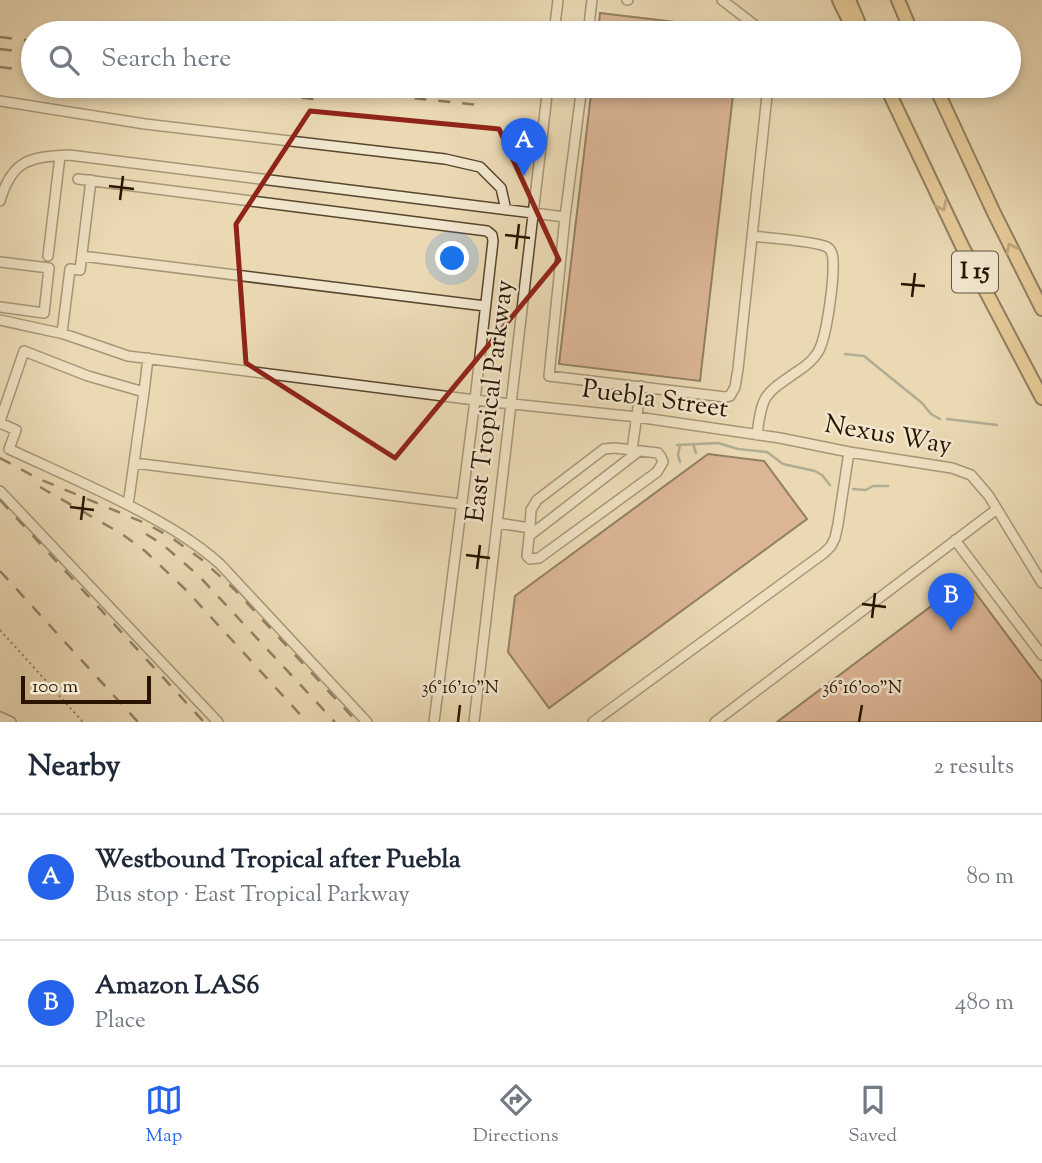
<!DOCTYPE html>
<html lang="en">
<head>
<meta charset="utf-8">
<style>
	:root { --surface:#fff; --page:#f6f6f7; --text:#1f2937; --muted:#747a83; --line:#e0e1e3; --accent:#2563eb }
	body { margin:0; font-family:"Sorts Mill Goudy",serif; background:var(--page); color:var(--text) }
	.scale { position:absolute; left:21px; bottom:18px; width:130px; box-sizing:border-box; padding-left:7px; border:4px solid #281401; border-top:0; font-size:19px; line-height:24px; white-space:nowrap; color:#281401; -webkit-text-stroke:5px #f1e6ce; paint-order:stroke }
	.you { position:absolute; left:453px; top:259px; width:24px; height:24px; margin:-18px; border:5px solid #fff; border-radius:50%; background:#1a73e8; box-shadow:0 0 0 10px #1a73e833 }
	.badge { display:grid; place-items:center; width:46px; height:46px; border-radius:50%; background:var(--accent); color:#fff; font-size:23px; font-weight:700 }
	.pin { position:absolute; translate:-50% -58px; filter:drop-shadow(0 2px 4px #0008) }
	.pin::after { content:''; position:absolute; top:37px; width:24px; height:21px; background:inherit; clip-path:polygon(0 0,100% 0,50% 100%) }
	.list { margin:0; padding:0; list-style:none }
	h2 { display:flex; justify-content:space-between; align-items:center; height:91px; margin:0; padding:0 28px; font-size:30px }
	h2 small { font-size:23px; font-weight:400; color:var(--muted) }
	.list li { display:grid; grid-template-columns:46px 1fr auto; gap:21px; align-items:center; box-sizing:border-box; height:126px; padding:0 28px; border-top:2px solid var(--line) }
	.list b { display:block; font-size:26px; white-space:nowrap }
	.list p { margin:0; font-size:23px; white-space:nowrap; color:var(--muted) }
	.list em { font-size:23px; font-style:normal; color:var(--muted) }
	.icon { flex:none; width:38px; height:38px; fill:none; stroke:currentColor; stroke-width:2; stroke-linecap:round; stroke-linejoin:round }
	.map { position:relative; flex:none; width:1042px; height:722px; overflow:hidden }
	.search { position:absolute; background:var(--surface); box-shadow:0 4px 10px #0003; left:21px; right:21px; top:21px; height:77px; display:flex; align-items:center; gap:18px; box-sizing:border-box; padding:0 24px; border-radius:38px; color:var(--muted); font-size:26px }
	.sheet { height:343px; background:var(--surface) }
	nav { display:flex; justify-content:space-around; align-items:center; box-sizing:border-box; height:98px; border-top:2px solid var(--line); background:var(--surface); font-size:19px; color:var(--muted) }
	nav a { display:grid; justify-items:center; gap:4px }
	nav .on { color:var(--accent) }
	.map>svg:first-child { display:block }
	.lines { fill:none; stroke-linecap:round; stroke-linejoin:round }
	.stream { stroke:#6b786b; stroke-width:2.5 }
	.building { fill:#cd8a71; stroke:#281401; stroke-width:2 }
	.minor-casing { stroke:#58452e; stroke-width:12 }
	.highway-casing { stroke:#281401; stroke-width:16 }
	.path { stroke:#281401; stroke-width:2; stroke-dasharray:2 3.5; stroke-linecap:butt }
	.minor { stroke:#f1e6ce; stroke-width:9 }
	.highway { stroke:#e5bc7a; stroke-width:12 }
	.rail { stroke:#281401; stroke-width:2.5; stroke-dasharray:12 12; stroke-linecap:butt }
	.oneway { stroke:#86683e }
	.marked { fill:none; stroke:#8f2418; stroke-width:5; stroke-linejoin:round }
	.ticks { fill:none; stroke:#281401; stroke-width:2.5 }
	.labels { text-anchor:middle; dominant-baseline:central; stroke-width:5; stroke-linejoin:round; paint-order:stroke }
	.shield { fill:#f1e6ce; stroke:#64533e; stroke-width:2 }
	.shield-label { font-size:24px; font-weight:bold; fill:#281401 }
	.street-label { font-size:26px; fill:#281401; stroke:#f1e6ce }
	.ticks-label { font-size:18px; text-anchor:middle; fill:#281401; stroke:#f1e6ce; stroke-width:5; stroke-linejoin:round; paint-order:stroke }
</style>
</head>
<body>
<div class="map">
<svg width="1042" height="722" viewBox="0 0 1042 722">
	<rect width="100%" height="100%" fill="#ead9b3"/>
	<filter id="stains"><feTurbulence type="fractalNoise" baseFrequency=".00286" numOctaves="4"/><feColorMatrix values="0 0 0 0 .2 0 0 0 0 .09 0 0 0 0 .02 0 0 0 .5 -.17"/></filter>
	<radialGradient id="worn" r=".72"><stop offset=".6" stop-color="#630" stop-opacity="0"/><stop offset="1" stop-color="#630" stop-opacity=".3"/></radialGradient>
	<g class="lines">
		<path class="stream" d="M 845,354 L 864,356 L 922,403 L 931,414 L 940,419
			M 947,419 L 997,425
			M 693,444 L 696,453
			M 677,445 L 718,443 L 738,449 L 767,452 L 783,464 L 815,471 L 822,475 L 830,485
			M 680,445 L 678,455 L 680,462
			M 853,489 L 866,490 L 873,486 L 888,486"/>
	</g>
	<path class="building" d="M 600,13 L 735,29 L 734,33 L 598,33 Z
		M 592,86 L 734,86 L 700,381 L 559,364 Z
		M 708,454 L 764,461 L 807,519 L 549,708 L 508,652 L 515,596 Z
		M 966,580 L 1042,682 L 1042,722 L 777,722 Z"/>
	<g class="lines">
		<defs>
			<path id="minor" d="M 627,0 L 628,0
				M 722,0 L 761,30 L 762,33
				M 554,33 L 558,0
				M 588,33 L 592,0
				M 582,86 L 565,217 L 549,376 L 725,397 L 730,396 L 735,387 L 738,369 L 768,86
				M 0,101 L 145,124 L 445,159 L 480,167 L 501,188 L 506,210
				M 78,179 L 487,231 L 492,235 L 493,241 L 475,400 L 434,722
				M 0,201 C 12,160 29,157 69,155 L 565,217
				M 752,236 C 768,238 816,241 827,247 C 832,250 833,256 833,261 C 834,280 827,337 818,352 C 813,360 806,366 798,371 C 765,394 762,393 757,435
				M 48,256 L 60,156
				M 82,256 L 485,306
				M 0,262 L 49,268 L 44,313 L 0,307
				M 0,320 L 64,334 L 128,356 L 475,400 L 637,417 L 780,438 L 849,452 L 952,468 L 971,475 L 989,496 L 1042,583
				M 62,333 L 70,269 L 80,270 L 91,180
				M 0,421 L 24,351 L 88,376 L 144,392 L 148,358
				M 0,423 L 16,430 L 9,449 C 52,469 96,488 138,510 C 168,526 194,541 220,564 L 367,722
				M 632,450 L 641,386
				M 134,463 L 461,504
				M 0,491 L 218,722
				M 128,505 L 144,392
				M 498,523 L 530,528 L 527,556 L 530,559 L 539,558 L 657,472 L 663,462 L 661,457 L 658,453 L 615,448 L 604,449 L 537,500 L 531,510 L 530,528
				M 529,536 L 639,451
				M 955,540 L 1042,655
				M 0,717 L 11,722
				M 474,722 L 548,86
				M 593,722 L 824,553 L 831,546 L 835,538 L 838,524 L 849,452
				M 715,722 L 997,509"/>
			<path id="highway" d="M 839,0 L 855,33
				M 849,0 L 860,26
				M 898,0 L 912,33
				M 886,86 L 962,246 L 1042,398
				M 935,86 L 994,213 L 1042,309"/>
		</defs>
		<use href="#minor" class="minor-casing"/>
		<use href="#highway" class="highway-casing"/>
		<path class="path" d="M 0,630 L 83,722"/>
		<use href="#minor" class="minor"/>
		<use href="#highway" class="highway"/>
		<path class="rail" d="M 0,37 L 33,41
			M 0,49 L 33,53
			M 0,67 L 33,71
			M 182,86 L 314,99
			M 295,86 L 480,105
			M 415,86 L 482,93
			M 0,458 L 37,478 L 147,524 L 172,538 L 201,559 L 235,590 L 357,722
			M 40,487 L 122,534 L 145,551 L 187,591 L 307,722
			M 0,500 L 204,722
			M 146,534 L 162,544 L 199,576 L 335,722
			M 0,571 L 138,722"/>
	</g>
	<defs><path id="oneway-chevron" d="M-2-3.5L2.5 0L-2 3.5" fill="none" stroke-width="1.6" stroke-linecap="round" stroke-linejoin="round" transform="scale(1.75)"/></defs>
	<g class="oneway">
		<use href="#oneway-chevron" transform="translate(942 206) rotate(64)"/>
		<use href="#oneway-chevron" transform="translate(1011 248) rotate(-116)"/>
	</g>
	<path d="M0 0H1042V722H0ZM 310,111 L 499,129 L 559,260 L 395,458 L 246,363 L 236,224 Z" fill="#ead9b3" fill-opacity=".55" fill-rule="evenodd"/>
	<path class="marked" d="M 310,111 L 499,129 L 559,260 L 395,458 L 246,363 L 236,224 Z"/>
	<path class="ticks" d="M 109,186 L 134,189M 120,200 L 123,176M 505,235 L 530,238M 516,249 L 519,224M 901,284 L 925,286M 912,297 L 915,273M 70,507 L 94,510M 81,520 L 84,496M 466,555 L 490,558M 477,569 L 480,545M 862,604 L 886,607M 872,618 L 875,593M 458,722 L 460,705M 859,722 L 862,705"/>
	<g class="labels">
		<rect class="shield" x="952" y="251.5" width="46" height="41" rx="5"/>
		<g class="shield-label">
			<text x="975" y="272">I 15</text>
		</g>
		<g class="street-label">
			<text transform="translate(655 400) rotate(8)">Puebla Street</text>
			<text transform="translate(491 401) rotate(-83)">East Tropical Parkway</text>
			<text transform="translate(888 436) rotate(10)">Nexus Way</text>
		</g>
	</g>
	<g class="ticks-label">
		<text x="460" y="693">36°16'10"N</text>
		<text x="862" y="693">36°16'00"N</text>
	</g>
	<rect width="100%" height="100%" filter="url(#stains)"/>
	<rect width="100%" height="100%" fill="url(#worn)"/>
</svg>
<div class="scale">100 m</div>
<div class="you"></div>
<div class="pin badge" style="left:524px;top:176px">A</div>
<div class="pin badge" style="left:951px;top:631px">B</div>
<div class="search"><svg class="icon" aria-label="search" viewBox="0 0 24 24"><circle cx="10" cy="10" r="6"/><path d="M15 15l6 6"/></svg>Search here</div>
</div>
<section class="sheet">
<h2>Nearby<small>2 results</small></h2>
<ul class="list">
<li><span class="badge">A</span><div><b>Westbound Tropical after Puebla</b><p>Bus stop · East Tropical Parkway</p></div><em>80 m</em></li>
<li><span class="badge">B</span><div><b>Amazon LAS6</b><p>Place</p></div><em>480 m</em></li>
</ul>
</section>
<nav>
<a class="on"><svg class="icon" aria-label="map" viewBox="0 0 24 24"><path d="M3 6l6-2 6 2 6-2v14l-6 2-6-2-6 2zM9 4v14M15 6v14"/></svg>Map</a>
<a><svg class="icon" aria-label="directions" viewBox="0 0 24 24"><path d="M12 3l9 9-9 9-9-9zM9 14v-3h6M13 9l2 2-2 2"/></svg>Directions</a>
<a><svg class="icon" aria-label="saved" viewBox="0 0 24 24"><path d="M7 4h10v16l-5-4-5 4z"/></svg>Saved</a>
</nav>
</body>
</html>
